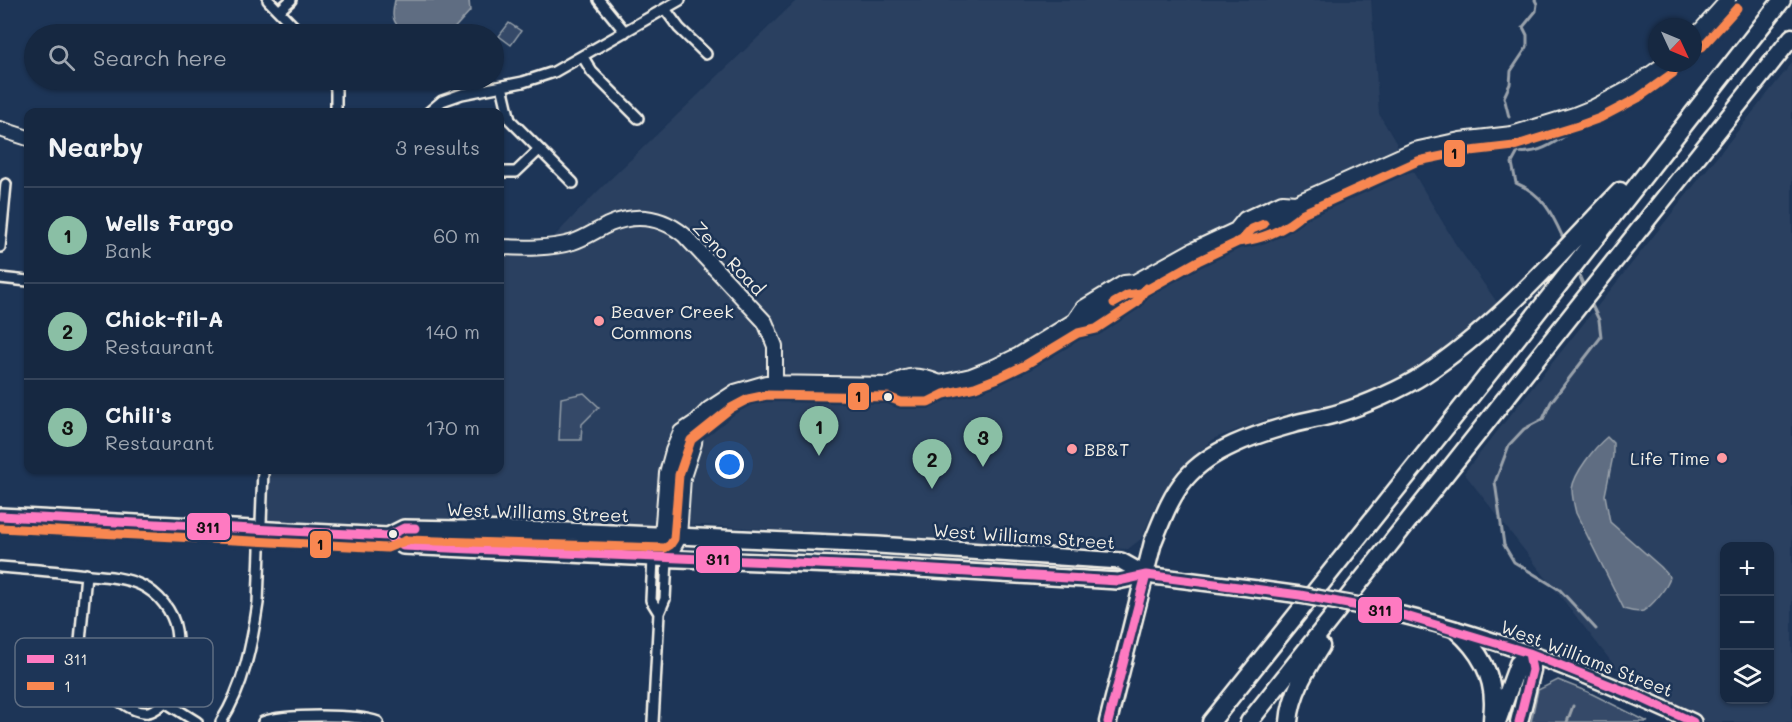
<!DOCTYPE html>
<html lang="en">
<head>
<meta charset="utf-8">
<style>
	:root { --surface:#162841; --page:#23344c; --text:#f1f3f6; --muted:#9ea6b1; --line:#35445a; --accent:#8abfa5 }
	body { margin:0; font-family:Mali,sans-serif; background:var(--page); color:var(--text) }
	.controls { position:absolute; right:18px; bottom:18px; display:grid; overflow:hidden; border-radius:12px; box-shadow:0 2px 4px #0004 }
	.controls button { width:54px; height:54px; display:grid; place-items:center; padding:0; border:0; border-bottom:2px solid var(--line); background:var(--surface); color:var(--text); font:30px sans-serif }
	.compass { position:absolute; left:1648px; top:18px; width:54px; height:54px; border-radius:50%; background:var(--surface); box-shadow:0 2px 4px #0004; rotate:134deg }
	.you { position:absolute; left:730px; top:465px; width:21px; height:21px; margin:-15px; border:4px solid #fff; border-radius:50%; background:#1a73e8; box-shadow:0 0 0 9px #1a73e833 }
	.badge { display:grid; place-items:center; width:39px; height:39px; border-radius:50%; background:var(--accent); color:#111; font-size:20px; font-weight:700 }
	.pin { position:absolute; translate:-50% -50px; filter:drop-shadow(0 2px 3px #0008) }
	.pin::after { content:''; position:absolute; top:32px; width:21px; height:18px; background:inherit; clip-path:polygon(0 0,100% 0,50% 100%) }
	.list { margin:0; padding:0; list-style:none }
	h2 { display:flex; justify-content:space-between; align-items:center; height:78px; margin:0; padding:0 24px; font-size:26px }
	h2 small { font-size:20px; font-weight:400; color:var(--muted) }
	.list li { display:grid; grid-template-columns:39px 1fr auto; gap:18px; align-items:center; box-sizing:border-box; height:96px; padding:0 24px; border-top:2px solid var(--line) }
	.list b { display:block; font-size:22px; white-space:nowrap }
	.list p { margin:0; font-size:20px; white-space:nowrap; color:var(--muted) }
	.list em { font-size:20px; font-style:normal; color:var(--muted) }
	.icon { flex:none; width:33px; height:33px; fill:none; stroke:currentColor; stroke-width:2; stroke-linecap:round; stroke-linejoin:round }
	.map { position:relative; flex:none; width:1792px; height:722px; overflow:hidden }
	.search { position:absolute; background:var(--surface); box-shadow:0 2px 4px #0004; left:24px; top:24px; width:480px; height:66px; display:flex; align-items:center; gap:15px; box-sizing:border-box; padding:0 21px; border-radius:33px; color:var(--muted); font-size:22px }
	.panel { position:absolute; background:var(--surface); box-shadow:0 2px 4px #0004; left:24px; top:108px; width:480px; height:366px; border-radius:12px }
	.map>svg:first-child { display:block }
	.built { fill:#2a4060; fill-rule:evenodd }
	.green { fill:#354a67; stroke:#949ea8; stroke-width:1.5 }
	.water { fill:#5e6d82; stroke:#9aa2ab; stroke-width:1.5 }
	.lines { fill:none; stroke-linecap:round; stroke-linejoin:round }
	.stream { stroke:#9aa2ab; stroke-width:3 }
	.street-casing { stroke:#f4f1e8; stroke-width:14 }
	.secondary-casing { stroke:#f4f1e8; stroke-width:18 }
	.primary-casing { stroke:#f4f1e8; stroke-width:20 }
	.highway-casing { stroke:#f4f1e8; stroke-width:21 }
	.street { stroke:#1d3557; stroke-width:9 }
	.secondary { stroke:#1d3557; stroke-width:14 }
	.primary { stroke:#1d3557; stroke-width:15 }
	.highway { stroke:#1d3557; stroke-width:16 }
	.primary-bridge-casing { stroke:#f4f1e8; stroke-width:20; stroke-linecap:butt }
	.primary-bridge { stroke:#1d3557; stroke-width:15 }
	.bus-1-casing { stroke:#1d3557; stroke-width:14 }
	.bus-2-casing { stroke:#1d3557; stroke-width:14 }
	.bus-1 { stroke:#fe7ac1; stroke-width:9 }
	.bus-2 { stroke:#f88751; stroke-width:9 }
	.poi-dot { fill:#ff9aa2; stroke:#1d3557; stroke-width:2 }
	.bus-dot { fill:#f4f1e8; stroke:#1d3557; stroke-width:2 }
	.labels { text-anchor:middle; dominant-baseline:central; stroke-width:5; stroke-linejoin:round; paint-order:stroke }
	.street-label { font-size:18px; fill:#f4f1e8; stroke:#1d3557 }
	.poi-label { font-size:18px; fill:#f4f1e8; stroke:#1d3557; text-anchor:start }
	.key { fill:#1d3557; stroke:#5e6d82; stroke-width:1.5 }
	.key-label { font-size:16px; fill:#f4f1e8 }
	.line-badge { stroke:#1d3557; stroke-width:2 }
	.pale-badge-label { font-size:16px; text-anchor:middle; font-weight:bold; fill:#111 }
</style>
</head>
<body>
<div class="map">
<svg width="1792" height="722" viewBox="0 0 1792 722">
	<rect width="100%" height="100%" fill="#1d3557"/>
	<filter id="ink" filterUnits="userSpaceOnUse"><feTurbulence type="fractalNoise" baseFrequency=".0167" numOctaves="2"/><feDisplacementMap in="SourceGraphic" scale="12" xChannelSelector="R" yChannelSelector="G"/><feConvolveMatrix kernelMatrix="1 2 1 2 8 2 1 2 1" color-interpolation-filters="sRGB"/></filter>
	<g filter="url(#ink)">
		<path class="built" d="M 797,0 L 1371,0 L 1379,114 L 1456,245 L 1499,305 L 1425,365 L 1383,386 L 1341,403 L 1282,414 L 1215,438 L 1178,470 L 1158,500 L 1141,539 L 1128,549 L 882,537 L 702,525 L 264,525 L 265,470 L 500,470 L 500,247 L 545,246 L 598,191 Z
			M 1792,63 L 1792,722 L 1693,722 L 1639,697 L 1464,473 ZM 1724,546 L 1770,546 L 1770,700 L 1724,700 Z"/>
		<path class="green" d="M 509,23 L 521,31 L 511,45 L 499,36 Z
			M 584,393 L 599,407 L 582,424 L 581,440 L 559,440 L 561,398 Z
			M 1558,680 L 1588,692 L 1648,722 L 1531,722 L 1538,690 Z"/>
		<path class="water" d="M 395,0 L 469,0 L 470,11 L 449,34 C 432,35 395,38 393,15 C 393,10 394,5 395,0 Z
			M 1607,437 L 1613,443 L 1613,456 L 1605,495 L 1610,522 L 1661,567 L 1670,577 C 1669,586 1651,607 1643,611 C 1636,613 1631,611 1624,609 L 1576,513 C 1574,505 1572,497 1572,489 C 1574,473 1595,447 1607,437 Z"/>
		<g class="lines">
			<path class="stream" d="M 1509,117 L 1504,97 L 1510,84 L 1511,71 L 1527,47 L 1527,35 L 1523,27 L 1536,11 L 1537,4 L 1535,0
				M 1516,145 L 1518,152 L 1512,163 L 1516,183 C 1545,195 1553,216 1565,242
				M 1518,152 C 1547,156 1569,129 1594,119
				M 1577,270 L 1585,289
				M 1590,301 L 1599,320 L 1601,337 L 1551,402 L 1543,419 L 1524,429 L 1509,445 L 1495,482 L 1504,545 L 1514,562 L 1560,590 L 1596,629
				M 1567,722 L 1573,706"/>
			<defs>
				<path id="street" d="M 268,0 L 301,34
					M 599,0 L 625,32
					M 665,9 L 679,28 L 706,54
					M 279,11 L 291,0
					M 583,57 L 592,72 L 638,118
					M 334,80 L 336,90 L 336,112
					M 502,86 L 510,120 L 573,183
					M 429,112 L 442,101 L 462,94 L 523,82 L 554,72 L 680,0
					M 500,172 L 516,172 L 539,150
					M 0,247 L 6,184
					M 0,278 L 28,281
					M 653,558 L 651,600 L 659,613
					M 0,567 C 26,569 52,571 78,574 C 98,576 122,576 141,585 C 158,593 173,611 176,630 C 180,653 170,680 165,702 L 197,722
					M 86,574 L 79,653 L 80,660 L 90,677 C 103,688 131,715 148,712 C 155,711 160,706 165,702
					M 221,722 C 244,686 252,644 258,603 L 263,470
					M 263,722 C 283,714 357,714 378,722
					M 653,722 L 659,613 L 665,599 L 667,559"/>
				<path id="secondary" d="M 1693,39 L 1728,0
					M 0,129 L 28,138
					M 1236,230 L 1250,229 L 1286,213 L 1296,203 L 1414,150 L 1460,140 L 1512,134 L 1574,115 L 1594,107 L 1632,87 L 1666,63
					M 500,247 C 523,248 550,249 573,242 C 586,238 598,229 610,224 C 637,213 662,217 684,235 L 765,322 L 775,346 L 775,382
					M 1074,321 L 1083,308 L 1124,283 L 1135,282 L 1193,250 L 1236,230 L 1245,219 L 1282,202 L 1296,203
					M 891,385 C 908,373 921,375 940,383
					M 653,558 L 662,536 L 667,473 L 673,451 L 681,432 L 696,422 L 709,409 L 735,392 L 766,383 L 891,385 L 902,390 L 925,390 L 940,383 L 971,376 L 994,367 L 1019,355 L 1074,321 L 1089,319 L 1129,293 L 1135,282
					M 667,559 L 679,537 L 683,477 L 694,443 L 696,422"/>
				<path id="primary" d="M 0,516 L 388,536 L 404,528 L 567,531 L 878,545 L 1121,561 L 1146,575
					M 388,536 L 403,546 L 653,558 L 886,567 L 1118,581 L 1146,575 L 1257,589
					M 1377,609 C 1487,633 1591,675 1693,722"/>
				<path id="highway" d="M 1456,630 C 1479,650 1493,673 1493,703 C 1493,710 1492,716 1492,722
					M 1108,722 L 1153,542 C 1162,520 1170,497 1186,478 C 1211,449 1254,435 1290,425 C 1306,420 1323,418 1339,413 C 1365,405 1402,389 1425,374 C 1500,324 1558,255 1620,191
					M 1211,722 L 1518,337 L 1782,0
					M 1249,722 L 1792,37
					M 1289,722 C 1291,694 1306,670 1321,646
					M 1497,722 L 1518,664 L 1529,653
					M 1519,722 L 1532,670 L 1529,653"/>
			</defs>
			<use href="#street" class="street-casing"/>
			<use href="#secondary" class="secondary-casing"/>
			<use href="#primary" class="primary-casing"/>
			<use href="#highway" class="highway-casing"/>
			<use href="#street" class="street"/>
			<use href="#secondary" class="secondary"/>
			<use href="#primary" class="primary"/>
			<use href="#highway" class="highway"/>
			<defs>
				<path id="primary-bridge" d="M 1257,589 L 1300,595 L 1377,609"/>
			</defs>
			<use href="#primary-bridge" class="primary-bridge-casing"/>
			<use href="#primary-bridge" class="primary-bridge"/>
			<defs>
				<path id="bus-1" d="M 0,516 L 388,536 L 404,528 L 415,528
					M 388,536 L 403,546 L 886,567 L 1118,581 L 1146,575 L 1300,595 L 1396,613 L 1529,653 L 1639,697 L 1693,722
					M 1108,722 L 1146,575
					M 1519,722 L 1532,670 L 1529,653"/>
				<path id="bus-2" d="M 1702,47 L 1737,8
					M 1237,242 C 1260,240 1286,230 1303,213 L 1418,161 L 1462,152 L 1514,146 L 1578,126 L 1600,118 L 1638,98 L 1673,73
					M 1114,303 L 1128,295 L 1141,293 L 1198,261 L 1242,240 L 1252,229 L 1264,224
					M 0,528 L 387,548 L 407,540 L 665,548 L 670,545 L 674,539 L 679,475 L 691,440 L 731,408 L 748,399 L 767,395 L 888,397 L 901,402 L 928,402 L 944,394 L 975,387 L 998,378 L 1025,365 L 1078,333 L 1096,329 L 1137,302 L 1146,288"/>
			</defs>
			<use href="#bus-1" class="bus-1-casing"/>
			<use href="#bus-2" class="bus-2-casing"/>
			<use href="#bus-1" class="bus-1"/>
			<use href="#bus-2" class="bus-2"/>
		</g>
	</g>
	<g class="poi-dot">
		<circle cx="599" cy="321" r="6"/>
		<circle cx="1072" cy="449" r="6"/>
		<circle cx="1722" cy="458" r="6"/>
	</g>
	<g class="bus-dot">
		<circle cx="888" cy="397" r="5"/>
		<circle cx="393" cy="534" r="5"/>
	</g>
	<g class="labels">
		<g class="street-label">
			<text transform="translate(729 258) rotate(46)">Zeno Road</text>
			<text transform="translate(538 512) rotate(2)">West Williams Street</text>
			<text transform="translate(1024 536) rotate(4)">West Williams Street</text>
			<text transform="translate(1587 658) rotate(21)">West Williams Street</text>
		</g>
		<g class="poi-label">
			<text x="611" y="311">Beaver Creek<tspan x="611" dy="21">Commons</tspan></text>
			<text x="1084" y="449">BB&amp;T</text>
			<text x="1710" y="458" text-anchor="end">Life Time</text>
		</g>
	</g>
	<rect x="15" y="638" width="198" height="69" rx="9" class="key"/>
	<rect x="27" y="655" width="27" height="8" fill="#fe7ac1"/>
	<rect x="27" y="682" width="27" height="8" fill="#f88751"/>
	<g class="key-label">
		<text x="64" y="665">311</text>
		<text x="64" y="692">1</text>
	</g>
	<g class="line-badge">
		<rect x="1443" y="139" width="23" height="29" rx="6" fill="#f88751"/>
		<rect x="847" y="382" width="23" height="29" rx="6" fill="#f88751"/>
		<rect x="186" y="512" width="45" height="29" rx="6" fill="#fe7ac1"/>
		<rect x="309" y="530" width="23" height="29" rx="6" fill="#f88751"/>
		<rect x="695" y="545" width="46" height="29" rx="6" fill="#fe7ac1"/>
		<rect x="1357" y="596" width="46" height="28" rx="6" fill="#fe7ac1"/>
	</g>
	<g class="pale-badge-label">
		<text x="1454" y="159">1</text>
		<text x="858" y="402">1</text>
		<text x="208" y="533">311</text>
		<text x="320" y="550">1</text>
		<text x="718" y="565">311</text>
		<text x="1380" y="616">311</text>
	</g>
</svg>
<div class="controls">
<button>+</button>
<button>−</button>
<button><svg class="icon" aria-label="layers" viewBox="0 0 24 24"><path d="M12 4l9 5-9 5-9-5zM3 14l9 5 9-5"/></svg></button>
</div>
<svg class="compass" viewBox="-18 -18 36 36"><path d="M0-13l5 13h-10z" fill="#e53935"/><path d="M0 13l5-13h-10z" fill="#9ea6b1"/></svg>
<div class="you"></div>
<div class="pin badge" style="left:819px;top:456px">1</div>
<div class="pin badge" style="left:932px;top:489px">2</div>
<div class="pin badge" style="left:983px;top:467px">3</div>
<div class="search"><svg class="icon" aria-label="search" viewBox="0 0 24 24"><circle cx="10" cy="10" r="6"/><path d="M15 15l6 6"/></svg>Search here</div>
<section class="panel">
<h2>Nearby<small>3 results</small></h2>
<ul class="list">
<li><span class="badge">1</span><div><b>Wells Fargo</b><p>Bank</p></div><em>60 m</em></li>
<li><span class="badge">2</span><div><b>Chick-fil-A</b><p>Restaurant</p></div><em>140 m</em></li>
<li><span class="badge">3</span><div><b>Chili's</b><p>Restaurant</p></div><em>170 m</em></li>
</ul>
</section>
</div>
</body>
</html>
